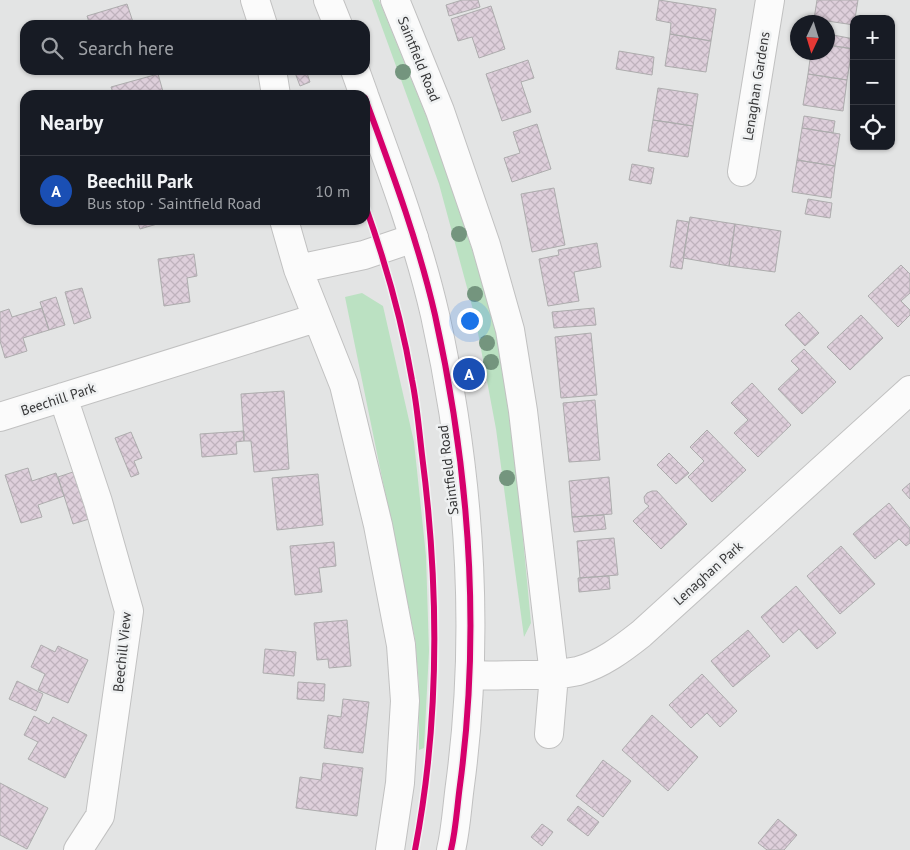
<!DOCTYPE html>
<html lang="en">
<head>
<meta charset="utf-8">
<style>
	:root { --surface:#171b24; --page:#20242c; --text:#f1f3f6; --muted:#9ea1a6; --line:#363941; --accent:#ea580c }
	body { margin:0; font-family:"PT Sans",sans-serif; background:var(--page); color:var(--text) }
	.controls { position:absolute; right:15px; top:15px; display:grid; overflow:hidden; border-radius:10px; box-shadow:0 1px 4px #0004 }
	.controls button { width:45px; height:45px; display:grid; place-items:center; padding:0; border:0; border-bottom:1px solid var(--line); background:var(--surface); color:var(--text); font:25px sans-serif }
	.compass { position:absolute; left:790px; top:15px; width:45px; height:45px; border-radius:50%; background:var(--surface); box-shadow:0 1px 4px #0004; rotate:184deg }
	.you { position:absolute; left:469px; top:320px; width:18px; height:18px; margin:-12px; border:4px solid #fff; border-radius:50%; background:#1a73e8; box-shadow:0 0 0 8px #1a73e833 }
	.badge { display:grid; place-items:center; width:32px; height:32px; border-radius:50%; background:var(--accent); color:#fff; font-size:16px; font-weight:700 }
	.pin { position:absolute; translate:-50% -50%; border:2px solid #fff; box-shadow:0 1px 5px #0006 }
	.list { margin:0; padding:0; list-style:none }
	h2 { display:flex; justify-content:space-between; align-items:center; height:65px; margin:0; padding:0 20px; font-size:21px }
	h2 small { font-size:16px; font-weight:400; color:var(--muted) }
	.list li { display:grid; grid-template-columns:32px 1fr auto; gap:15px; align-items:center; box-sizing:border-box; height:70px; padding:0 20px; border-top:1px solid var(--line) }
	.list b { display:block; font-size:19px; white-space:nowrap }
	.list p { margin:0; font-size:16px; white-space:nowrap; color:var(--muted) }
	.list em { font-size:16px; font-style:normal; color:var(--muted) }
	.icon { flex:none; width:28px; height:28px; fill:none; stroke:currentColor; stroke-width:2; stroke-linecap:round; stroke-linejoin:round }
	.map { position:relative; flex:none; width:910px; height:850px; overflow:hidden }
	.search { position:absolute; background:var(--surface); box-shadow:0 1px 4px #0004; left:20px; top:20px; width:350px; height:55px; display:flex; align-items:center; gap:12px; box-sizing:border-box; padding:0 18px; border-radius:15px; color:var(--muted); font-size:19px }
	.panel { position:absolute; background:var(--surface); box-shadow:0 1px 4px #0004; left:20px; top:90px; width:350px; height:135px; border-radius:15px }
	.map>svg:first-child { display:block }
	.green { fill:#bbe1c2 }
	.building { fill:url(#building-cross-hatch); stroke:#adacad }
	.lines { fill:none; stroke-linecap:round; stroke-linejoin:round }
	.minor-casing { stroke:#c1c1c1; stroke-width:30 }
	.highway-casing { stroke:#c1c1c1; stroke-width:30 }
	.minor { stroke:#fbfbfb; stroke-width:28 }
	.highway { stroke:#fbfbfb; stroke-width:28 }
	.cycleway-casing { stroke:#eff1f2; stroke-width:9 }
	.cycleway { stroke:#d6006c; stroke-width:6 }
	.tree { fill:#74957e }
	.labels { text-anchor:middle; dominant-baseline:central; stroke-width:5; stroke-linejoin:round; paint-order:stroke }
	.street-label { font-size:14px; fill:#373738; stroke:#eff1f2 }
</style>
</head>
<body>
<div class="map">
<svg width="910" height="850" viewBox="0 0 910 850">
	<defs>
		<pattern id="building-cross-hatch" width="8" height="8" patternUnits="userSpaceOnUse" patternTransform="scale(1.25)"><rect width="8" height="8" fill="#decfdb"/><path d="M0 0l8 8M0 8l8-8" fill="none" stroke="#bfb2bd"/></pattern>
	</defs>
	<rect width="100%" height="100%" fill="#e3e4e4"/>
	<path class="green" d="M 372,0 L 379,0 L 429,123 L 471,246 L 495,326 L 511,411 L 531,623 L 524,637 L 496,429 L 475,317 L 439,184 Z
		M 362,293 L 383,306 L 414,442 L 426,556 L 429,651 L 424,748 L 419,750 L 419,685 L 415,639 L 345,297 Z"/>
	<path class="building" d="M 462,0 L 478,0 L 480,7 L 449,16 L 446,5 Z
		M 659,0 L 716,9 L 711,41 L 670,34 L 671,23 L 656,20 Z
		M 817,0 L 858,0 L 854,25 L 814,19 Z
		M 127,4 L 134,25 L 90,25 L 87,16 Z
		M 491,6 L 505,49 L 479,58 L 472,37 L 458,41 L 451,19 Z
		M 670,34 L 711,41 L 706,72 L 665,66 Z
		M 828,34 L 854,39 L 854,49 L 828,45 Z
		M 828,45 L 852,49 L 847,80 L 808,74 L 811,52 L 828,52 Z
		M 619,51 L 654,57 L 652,75 L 616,69 Z
		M 528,60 L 534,78 L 521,82 L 531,112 L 502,121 L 486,74 Z
		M 294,70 L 306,70 L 310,82 L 300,86 Z
		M 158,74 L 164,95 L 114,95 L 111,87 Z
		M 808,74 L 847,80 L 843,111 L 803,105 Z
		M 658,88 L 698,94 L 693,126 L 653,120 Z
		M 804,116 L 835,121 L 833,133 L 802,128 Z
		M 653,120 L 693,126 L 688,157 L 648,151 Z
		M 537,124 L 551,169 L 512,182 L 504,158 L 520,153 L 513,132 Z
		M 802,128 L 840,134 L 835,166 L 797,160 Z
		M 797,160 L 835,166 L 831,198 L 792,192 Z
		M 632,164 L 654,168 L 651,184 L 629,180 Z
		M 554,188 L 565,245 L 532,252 L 521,194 Z
		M 808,199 L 832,203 L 830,218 L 805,214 Z
		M 690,217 L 735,224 L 729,266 L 683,258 Z
		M 137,220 L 171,220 L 140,229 Z
		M 677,220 L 689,222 L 682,269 L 670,267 Z
		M 735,224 L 781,231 L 775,272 L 729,266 Z
		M 597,243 L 601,267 L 574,272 L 579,301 L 548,306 L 539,259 L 559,255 L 558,250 Z
		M 194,254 L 197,276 L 187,278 L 190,302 L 164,306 L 158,259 Z
		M 901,265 L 910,274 L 910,293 L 901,301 L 910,310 L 910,315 L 898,327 L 868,296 Z
		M 82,288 L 91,318 L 74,324 L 65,292 Z
		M 56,297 L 65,325 L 49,330 L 40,302 Z
		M 42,308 L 49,330 L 23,338 L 27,351 L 5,358 L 0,341 L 0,312 L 9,309 L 12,317 Z
		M 594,308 L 596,325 L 554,328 L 552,312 Z
		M 799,312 L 819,333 L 805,346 L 785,325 Z
		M 861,315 L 883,338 L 850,370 L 827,347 Z
		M 591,333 L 597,395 L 561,398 L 555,337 Z
		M 804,349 L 836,382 L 802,414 L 778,389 L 799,369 L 791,361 Z
		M 482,362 L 485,383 L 476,384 L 473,363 Z
		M 752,383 L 791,425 L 758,457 L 734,433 L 748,420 L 731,403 Z
		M 284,391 L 289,469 L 254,472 L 251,441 L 244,441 L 241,394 Z
		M 595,400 L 600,460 L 569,462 L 563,403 Z
		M 707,430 L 746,470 L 712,502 L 688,477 L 704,461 L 690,447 Z
		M 244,431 L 244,441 L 236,442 L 237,454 L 202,457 L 200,434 Z
		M 131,432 L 142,458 L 134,461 L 139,474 L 131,477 L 115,438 Z
		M 669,453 L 689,473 L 676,484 L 657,465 Z
		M 28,468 L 32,481 L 56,473 L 64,496 L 38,505 L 42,517 L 21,523 L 5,475 Z
		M 73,472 L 89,519 L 73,524 L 58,477 Z
		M 318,474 L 323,525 L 277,530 L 272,478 Z
		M 609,477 L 612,514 L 572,517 L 569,481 Z
		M 910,483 L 910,499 L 902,490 Z
		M 652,491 L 657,491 L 687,524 L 661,549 L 633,521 L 649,506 L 645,503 L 644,497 L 647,493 Z
		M 889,503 L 910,528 L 910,543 L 906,546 L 899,539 L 875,559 L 853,534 Z
		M 604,515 L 606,529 L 574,532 L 572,517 Z
		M 614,538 L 618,575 L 580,578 L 577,541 Z
		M 334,542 L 336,566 L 319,568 L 322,592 L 295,595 L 290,546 Z
		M 841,546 L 875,584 L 840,614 L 807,576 Z
		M 609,576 L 610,589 L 579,592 L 578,578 Z
		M 796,586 L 836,633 L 817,649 L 799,629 L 783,643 L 761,617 Z
		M 347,620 L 351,666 L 329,668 L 328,659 L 317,660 L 314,623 Z
		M 748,630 L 770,656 L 733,687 L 711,661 Z
		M 41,645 L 55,652 L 58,646 L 88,660 L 68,703 L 38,690 L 45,674 L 31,667 Z
		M 265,649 L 296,652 L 294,676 L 263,673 Z
		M 702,674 L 737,711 L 720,727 L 707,713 L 691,728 L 669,705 Z
		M 17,681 L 43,694 L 36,711 L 9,699 Z
		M 298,682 L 325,684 L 324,701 L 297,699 Z
		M 343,699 L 369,702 L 363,753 L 324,748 L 328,715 L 341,717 Z
		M 652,715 L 698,757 L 668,791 L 622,750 Z
		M 34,716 L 49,724 L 53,717 L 87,735 L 65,778 L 28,759 L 38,742 L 24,735 Z
		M 603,760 L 631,781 L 603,817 L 576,796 Z
		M 323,763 L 363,768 L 357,816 L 296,808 L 300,777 L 321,780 Z
		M 0,783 L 48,808 L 27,849 L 0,835 Z
		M 578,806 L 599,822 L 588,836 L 567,820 Z
		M 778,819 L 797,835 L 784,850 L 767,850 L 758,843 Z
		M 542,824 L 553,832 L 542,846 L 531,837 Z"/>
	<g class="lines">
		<defs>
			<path id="minor" d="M 255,0 L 263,25
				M 395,0 L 440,111 L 486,245 L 510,330 L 523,411 L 554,675 L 549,734
				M 272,70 L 276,95
				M 742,172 L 770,0
				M 284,220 L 298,269 L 344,385 L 378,525 L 401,645 L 405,701 L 400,783 L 390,850
				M 298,269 L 364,255 L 414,238
				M 63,397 L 98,502 L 129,611 L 100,816 L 78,850
				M 0,417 L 316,318
				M 470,675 C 488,676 506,675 524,675 C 542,675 560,675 578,671 C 602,664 622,649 641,634 L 910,390"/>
			<path id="highway" d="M 328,0 L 338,25
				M 355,70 L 364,95
				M 365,98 C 391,169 418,241 435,315 C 469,469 481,628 460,785 C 457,807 456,829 451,850"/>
		</defs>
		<use href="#minor" class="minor-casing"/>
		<use href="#highway" class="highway-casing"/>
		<use href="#minor" class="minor"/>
		<use href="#highway" class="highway"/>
		<defs>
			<path id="cycleway" d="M 365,98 C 391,169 418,241 435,315 C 469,469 481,628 460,785 C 457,807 456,829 451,850
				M 365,205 C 385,261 402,320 412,380 C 417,404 419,430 422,455 C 439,586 440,720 415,850"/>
		</defs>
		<use href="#cycleway" class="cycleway-casing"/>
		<use href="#cycleway" class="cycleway"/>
	</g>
	<g class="tree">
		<circle cx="403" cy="72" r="8"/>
		<circle cx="459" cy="234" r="8"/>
		<circle cx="475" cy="294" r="8"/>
		<circle cx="487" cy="343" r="8"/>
		<circle cx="491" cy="362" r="8"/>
		<circle cx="507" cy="478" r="8"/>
	</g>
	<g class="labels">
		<g class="street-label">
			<text transform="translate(419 59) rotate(68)">Saintfield Road</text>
			<text transform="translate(756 86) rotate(-81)">Lenaghan Gardens</text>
			<text transform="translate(58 399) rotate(-18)">Beechill Park</text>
			<text transform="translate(448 470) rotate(-97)">Saintfield Road</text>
			<text transform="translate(708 573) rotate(-42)">Lenaghan Park</text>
			<text transform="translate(122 652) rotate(-84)">Beechill View</text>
		</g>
	</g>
</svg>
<div class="controls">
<button>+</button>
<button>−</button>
<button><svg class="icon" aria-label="locate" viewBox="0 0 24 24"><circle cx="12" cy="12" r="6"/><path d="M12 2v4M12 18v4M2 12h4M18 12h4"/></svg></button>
</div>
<svg class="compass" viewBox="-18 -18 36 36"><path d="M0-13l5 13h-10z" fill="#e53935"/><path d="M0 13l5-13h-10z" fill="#9ea1a6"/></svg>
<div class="you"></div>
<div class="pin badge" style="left:469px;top:374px;background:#1a4fb4">A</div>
<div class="search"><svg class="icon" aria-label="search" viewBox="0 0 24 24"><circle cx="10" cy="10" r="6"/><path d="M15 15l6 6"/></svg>Search here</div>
<section class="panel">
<h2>Nearby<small></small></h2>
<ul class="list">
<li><span class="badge" style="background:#1a4fb4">A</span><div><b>Beechill Park</b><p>Bus stop · Saintfield Road</p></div><em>10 m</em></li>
</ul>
</section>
</div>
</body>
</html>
